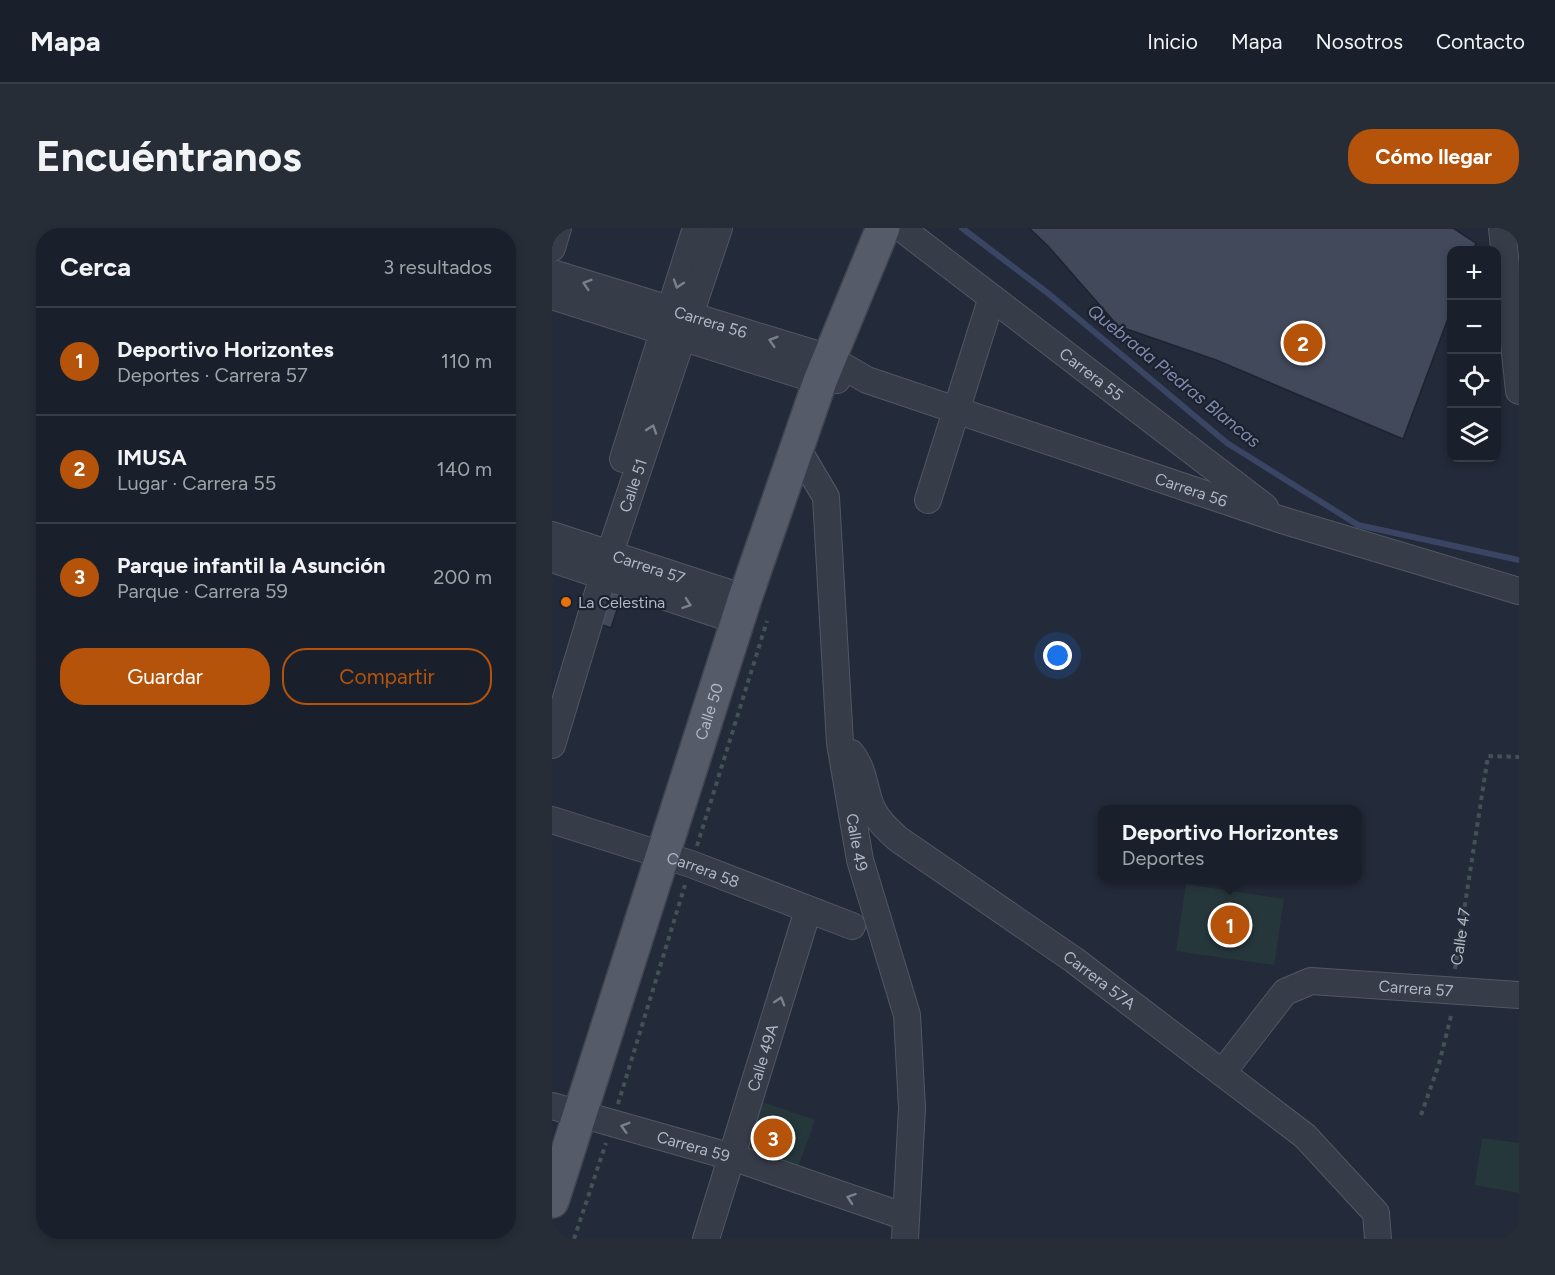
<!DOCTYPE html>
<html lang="es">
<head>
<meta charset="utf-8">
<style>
	:root { --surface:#1a202b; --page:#272d37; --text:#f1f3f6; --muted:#9fa3a9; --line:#383e47; --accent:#b45309 }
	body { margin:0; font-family:Figtree,sans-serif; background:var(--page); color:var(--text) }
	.controls { position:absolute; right:18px; top:18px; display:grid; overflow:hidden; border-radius:12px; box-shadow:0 3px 9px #0003 }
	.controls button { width:54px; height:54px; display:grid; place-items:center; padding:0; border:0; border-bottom:2px solid var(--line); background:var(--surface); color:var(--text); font:30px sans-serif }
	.you { position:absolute; left:506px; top:428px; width:21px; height:21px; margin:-15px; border:4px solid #fff; border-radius:50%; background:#1a73e8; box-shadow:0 0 0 9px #1a73e833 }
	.badge { display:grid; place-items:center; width:39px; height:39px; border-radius:50%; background:var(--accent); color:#fff; font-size:20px; font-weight:700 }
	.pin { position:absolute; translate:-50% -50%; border:3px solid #fff; box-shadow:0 2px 6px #0006 }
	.popup { position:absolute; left:546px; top:577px; width:264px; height:78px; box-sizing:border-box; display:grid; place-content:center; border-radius:12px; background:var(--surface); filter:drop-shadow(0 2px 4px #0005); font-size:20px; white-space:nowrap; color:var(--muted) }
	.popup b { font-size:22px; color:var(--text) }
	.popup::after { content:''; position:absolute; left:50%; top:100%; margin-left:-12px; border:12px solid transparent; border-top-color:var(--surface) }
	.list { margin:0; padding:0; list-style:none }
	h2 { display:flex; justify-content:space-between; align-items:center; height:78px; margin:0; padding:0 24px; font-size:26px }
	h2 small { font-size:20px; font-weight:400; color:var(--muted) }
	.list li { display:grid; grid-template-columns:39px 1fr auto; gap:18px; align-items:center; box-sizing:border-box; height:108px; padding:0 24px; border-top:2px solid var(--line) }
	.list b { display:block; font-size:22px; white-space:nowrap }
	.list p { margin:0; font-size:20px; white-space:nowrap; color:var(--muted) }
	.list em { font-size:20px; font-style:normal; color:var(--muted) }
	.actions { display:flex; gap:12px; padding:18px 24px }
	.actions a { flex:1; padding:14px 0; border:2px solid var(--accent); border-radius:24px; text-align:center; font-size:21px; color:var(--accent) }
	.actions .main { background:var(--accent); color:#fff }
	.icon { flex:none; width:33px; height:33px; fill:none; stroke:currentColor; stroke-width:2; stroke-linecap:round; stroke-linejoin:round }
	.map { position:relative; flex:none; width:967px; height:1011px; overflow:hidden; border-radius:24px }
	header { display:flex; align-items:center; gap:36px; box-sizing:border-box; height:84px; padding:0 30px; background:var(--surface); border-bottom:2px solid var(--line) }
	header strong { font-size:28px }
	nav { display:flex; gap:33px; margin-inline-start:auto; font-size:21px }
	.intro { display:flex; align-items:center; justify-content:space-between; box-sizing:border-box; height:144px; padding:0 36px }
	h1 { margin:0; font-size:42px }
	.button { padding:15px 27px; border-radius:24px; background:var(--accent); color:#fff; font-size:21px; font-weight:700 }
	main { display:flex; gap:36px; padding:0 36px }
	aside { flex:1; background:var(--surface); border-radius:24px; box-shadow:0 3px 9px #0003 }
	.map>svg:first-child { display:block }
	.green { fill:#26373b }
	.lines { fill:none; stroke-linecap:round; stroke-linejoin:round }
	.stream { stroke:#394562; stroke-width:6 }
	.building { fill:#42495b; stroke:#1e2330; stroke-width:1.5 }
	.minor-casing { stroke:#525764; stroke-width:28 }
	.major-casing { stroke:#404552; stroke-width:36 }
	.path { stroke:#435257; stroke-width:4; stroke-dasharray:4.5 4.5; stroke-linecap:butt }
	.minor { stroke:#373c49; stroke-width:26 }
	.major { stroke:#555b69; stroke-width:33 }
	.oneway { stroke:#7b808d }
	.food-dot { fill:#e8710a; stroke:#1c212e; stroke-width:2 }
	.labels { text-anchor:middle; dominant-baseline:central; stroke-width:4.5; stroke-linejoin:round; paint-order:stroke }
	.street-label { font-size:16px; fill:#b2b7c5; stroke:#1c212e }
	.poi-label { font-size:16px; fill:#b2b7c5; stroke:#1c212e; text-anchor:start }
	.water-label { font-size:18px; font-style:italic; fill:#7c89ac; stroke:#1c212e }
</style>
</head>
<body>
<header>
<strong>Mapa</strong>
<nav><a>Inicio</a><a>Mapa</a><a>Nosotros</a><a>Contacto</a></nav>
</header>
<div class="intro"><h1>Encuéntranos</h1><a class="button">Cómo llegar</a></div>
<main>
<aside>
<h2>Cerca<small>3 resultados</small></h2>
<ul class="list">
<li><span class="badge">1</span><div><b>Deportivo Horizontes</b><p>Deportes · Carrera 57</p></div><em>110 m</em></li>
<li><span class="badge">2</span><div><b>IMUSA</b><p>Lugar · Carrera 55</p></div><em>140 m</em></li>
<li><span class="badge">3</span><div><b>Parque infantil la Asunción</b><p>Parque · Carrera 59</p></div><em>200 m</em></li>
</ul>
<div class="actions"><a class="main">Guardar</a><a>Compartir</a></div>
</aside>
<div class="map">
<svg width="967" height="1011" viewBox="0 0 967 1011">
	<rect width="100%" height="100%" fill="#232a39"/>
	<path class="green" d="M 634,656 L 732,671 L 722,737 L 624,723 Z
		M 198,870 L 263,892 L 242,951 L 180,929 Z
		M 930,910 L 967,915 L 967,965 L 923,957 Z"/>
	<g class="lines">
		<path class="stream" d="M 410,0 L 497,66 L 675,215 L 806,297 L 967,332"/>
	</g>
	<path class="building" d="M 477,0 L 901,0 L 924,15 L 921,22 L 900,22 L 900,80 L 851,211 L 664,132 L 566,98 L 496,18 Z
		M 53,351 L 73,358 L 59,400 L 39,393 Z"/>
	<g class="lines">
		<defs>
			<g id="minor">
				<path id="s2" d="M 349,0 L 713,279"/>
				<path d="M 950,0 L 967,163"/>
				<path d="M 0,20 L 6,0"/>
				<path id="s3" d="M 0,45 L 277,130 L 315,152 L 730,292 L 967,363"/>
				<path d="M 0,68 L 268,153 L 285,152"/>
				<path id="s4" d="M 245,220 L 274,269 L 288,515 L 308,632 L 355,787 L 360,880 L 353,1011"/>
				<path d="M 71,231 L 144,0"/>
				<path d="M 376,272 L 439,72"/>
				<path id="s5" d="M 0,307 L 193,370"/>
				<path d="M 0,331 L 186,393"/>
				<path id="s6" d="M 0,517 L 58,325 L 167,0"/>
				<path id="s7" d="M 299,525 C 312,541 312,560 319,578 C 325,592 335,601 346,611 L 522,732 L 753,908 L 824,985 L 826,1011"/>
				<path id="s8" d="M 0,592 L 139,636 L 300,698"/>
				<path id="s9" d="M 670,845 L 733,764 L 759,753 L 967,767"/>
				<path id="s10" d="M 0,878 L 180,929 L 354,989"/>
				<path id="s11" d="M 154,1011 L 256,682"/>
			</g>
			<g id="major">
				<path id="s12" d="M 0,973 L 193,370 L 268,153 L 331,0"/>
			</g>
		</defs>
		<use href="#minor" class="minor-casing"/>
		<use href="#major" class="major-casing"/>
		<g class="path">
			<path d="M 145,618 L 215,393"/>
			<path id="s1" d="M 903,741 L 936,528 L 967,529"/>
			<path d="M 66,876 L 133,657"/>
			<path d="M 869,887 L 887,836 L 900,784"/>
			<path d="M 22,1011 L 54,915"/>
		</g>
		<use href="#minor" class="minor"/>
		<use href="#major" class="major"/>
	</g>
	<defs><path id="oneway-chevron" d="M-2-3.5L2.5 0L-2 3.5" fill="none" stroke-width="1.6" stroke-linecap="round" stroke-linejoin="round" transform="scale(1.5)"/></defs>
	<g class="oneway">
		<use href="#oneway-chevron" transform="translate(35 56) rotate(-163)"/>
		<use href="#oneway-chevron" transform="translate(126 56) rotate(108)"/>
		<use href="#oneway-chevron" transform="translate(221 113) rotate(-163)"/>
		<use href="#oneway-chevron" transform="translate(100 201) rotate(-71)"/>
		<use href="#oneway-chevron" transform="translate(135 376) rotate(19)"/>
		<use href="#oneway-chevron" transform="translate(228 773) rotate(-73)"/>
		<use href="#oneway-chevron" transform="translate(73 899) rotate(-164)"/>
		<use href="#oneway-chevron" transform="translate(299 970) rotate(-161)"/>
	</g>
	<circle class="food-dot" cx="14" cy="374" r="6"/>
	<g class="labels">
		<g class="street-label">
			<text stroke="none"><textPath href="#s3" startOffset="166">Carrera 56</textPath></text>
			<text stroke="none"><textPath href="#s2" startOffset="240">Carrera 55</textPath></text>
			<text stroke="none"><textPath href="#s6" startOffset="272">Calle 51</textPath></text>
			<text stroke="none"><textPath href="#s3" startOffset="676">Carrera 56</textPath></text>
			<text stroke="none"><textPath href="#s5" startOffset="102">Carrera 57</textPath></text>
			<text stroke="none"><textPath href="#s12" startOffset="514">Calle 50</textPath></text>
			<text stroke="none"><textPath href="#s4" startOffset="404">Calle 49</textPath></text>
			<text stroke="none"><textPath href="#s8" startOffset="159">Carrera 58</textPath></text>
			<text stroke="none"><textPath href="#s1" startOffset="33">Calle 47</textPath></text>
			<text stroke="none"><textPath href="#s7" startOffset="346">Carrera 57A</textPath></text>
			<text stroke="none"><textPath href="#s9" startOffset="236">Carrera 57</textPath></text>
			<text stroke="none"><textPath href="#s11" startOffset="190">Calle 49A</textPath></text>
			<text stroke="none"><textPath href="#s10" startOffset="147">Carrera 59</textPath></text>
		</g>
		<g class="poi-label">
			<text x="26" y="374">La Celestina</text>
		</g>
		<g class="water-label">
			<text transform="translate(622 148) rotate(39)">Quebrada Piedras Blancas</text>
		</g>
	</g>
</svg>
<div class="controls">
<button>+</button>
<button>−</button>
<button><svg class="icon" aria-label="locate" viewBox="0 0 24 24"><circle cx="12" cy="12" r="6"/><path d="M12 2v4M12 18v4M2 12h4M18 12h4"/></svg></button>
<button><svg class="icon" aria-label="layers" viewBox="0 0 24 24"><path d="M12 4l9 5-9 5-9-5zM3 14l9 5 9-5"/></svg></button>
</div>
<div class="you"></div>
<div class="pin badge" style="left:678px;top:697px">1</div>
<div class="popup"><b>Deportivo Horizontes</b>Deportes</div>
<div class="pin badge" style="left:751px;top:115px">2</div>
<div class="pin badge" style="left:221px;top:910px">3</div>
</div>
</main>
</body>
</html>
